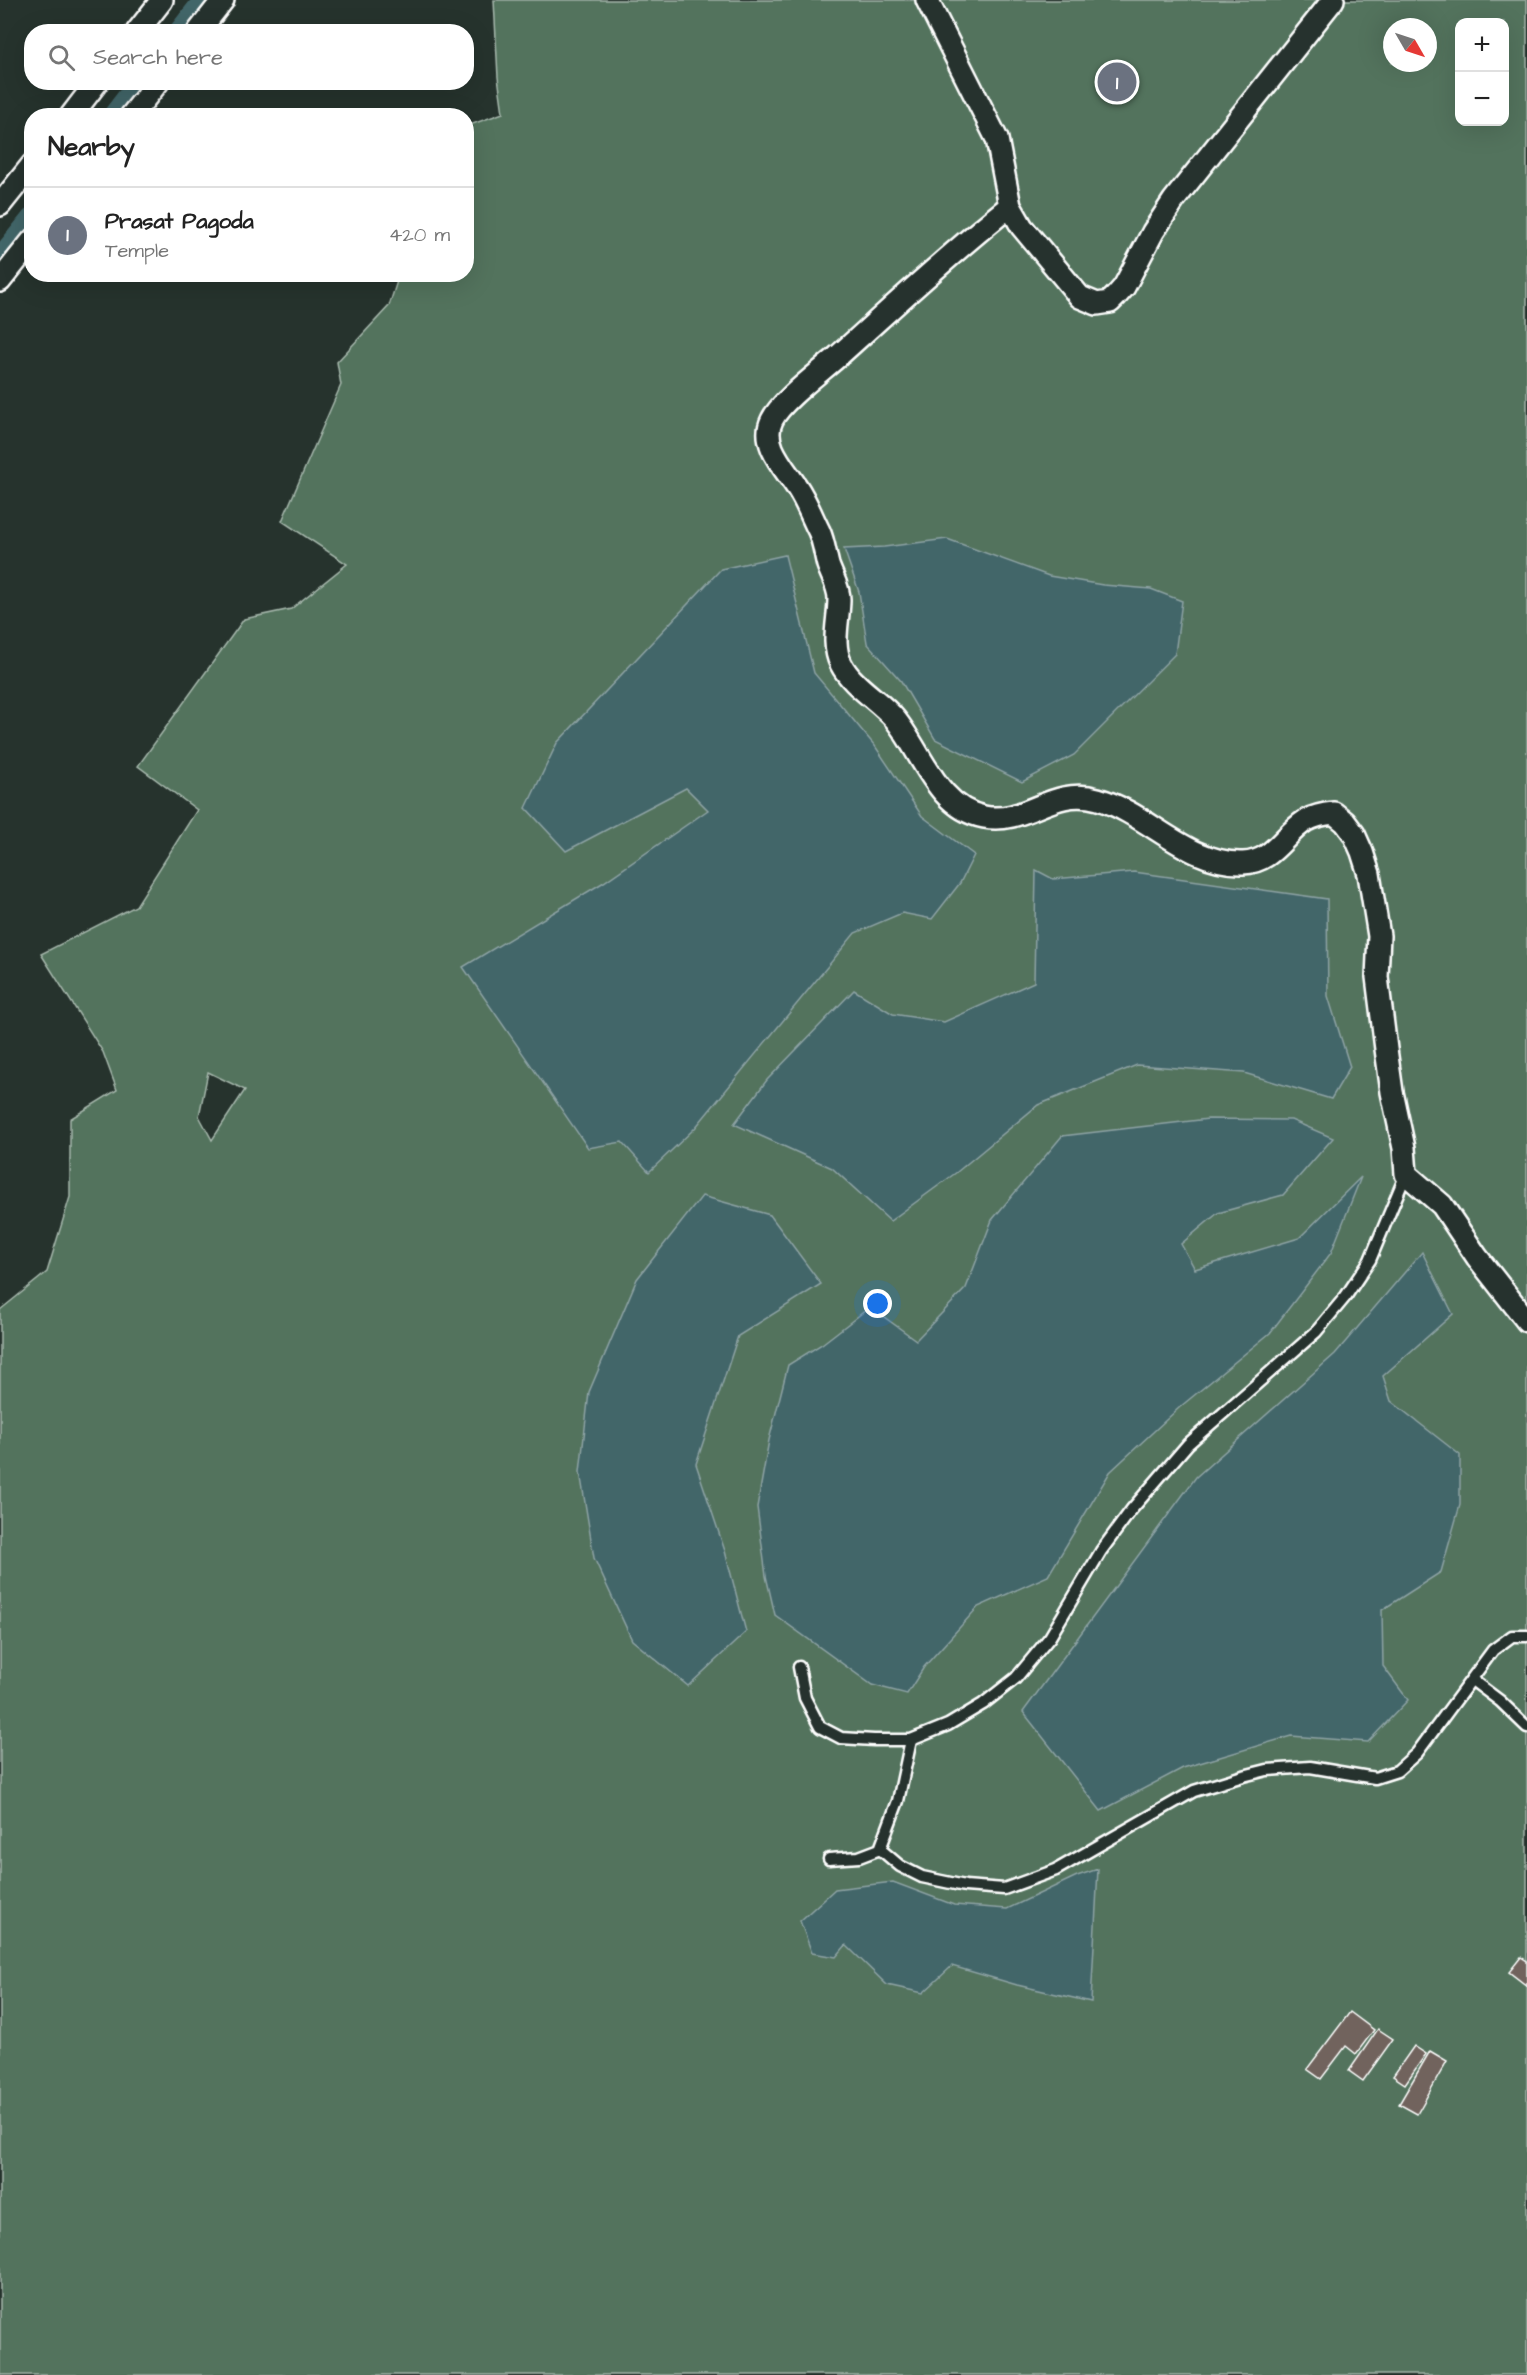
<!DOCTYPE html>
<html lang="en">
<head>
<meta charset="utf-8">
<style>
	:root { --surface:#fff; --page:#f6f6f6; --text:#222; --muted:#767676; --line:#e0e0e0; --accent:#ea580c }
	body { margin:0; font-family:"Architects Daughter",sans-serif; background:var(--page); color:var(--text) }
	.controls { position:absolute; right:18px; top:18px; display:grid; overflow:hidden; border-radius:12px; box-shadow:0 6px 24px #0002 }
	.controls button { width:54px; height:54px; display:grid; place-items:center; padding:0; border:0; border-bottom:2px solid var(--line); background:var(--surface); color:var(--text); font:30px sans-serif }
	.compass { position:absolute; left:1383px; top:18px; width:54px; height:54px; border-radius:50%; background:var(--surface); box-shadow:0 6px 24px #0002; rotate:129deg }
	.you { position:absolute; left:878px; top:1304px; width:21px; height:21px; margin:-15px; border:4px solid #fff; border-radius:50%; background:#1a73e8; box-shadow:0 0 0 9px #1a73e833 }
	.badge { display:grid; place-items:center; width:39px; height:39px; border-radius:50%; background:var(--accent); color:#fff; font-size:20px; font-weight:700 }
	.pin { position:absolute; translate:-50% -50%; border:3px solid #fff; box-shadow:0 2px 6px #0006 }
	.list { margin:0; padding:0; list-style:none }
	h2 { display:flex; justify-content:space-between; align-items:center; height:78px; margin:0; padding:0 24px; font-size:26px }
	h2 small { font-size:20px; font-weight:400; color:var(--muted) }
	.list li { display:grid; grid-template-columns:39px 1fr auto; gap:18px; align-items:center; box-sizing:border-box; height:96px; padding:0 24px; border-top:2px solid var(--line) }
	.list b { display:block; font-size:22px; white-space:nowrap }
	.list p { margin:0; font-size:20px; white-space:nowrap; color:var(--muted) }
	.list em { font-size:20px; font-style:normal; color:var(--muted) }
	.icon { flex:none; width:33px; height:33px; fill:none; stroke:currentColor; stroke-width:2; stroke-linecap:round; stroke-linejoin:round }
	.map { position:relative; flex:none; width:1527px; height:2375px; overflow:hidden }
	.search { position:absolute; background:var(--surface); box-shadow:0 6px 24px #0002; left:24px; top:24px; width:450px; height:66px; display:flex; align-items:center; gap:15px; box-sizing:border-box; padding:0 21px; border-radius:24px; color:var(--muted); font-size:22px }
	.panel { position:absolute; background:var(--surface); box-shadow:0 6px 24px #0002; left:24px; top:108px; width:450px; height:174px; border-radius:24px }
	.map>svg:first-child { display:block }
	.green { fill:#52735d; stroke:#a8b9ae; stroke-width:1.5; fill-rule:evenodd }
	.water { fill:#436669; stroke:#8ea3a5; stroke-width:1.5 }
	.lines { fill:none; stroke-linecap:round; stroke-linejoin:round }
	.canal { stroke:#436669; stroke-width:21 }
	.building { fill:#71645d; stroke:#fff; stroke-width:1.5 }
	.lane-casing { stroke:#fff; stroke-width:15 }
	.street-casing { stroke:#fff; stroke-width:26 }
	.lane { stroke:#26332d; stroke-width:10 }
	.street { stroke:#26332d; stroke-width:21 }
</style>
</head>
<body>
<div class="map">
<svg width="1527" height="2375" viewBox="0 0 1527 2375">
	<rect width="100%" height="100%" fill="#26332d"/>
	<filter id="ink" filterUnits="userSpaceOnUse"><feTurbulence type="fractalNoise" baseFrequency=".0167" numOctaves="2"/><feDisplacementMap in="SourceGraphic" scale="12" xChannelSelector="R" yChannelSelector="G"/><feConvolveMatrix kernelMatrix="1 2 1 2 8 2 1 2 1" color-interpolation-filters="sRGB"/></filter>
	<g filter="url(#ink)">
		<path class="green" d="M 494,0 L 1527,0 L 1527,2375 L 0,2375 L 0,1310 L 47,1272 L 70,1197 L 70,1119 L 117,1090 L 103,1052 L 41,954 L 136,906 L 197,810 L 138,766 L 244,619 L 291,609 L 347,564 L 282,521 L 341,385 L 337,362 L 389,306 L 399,275 L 466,274 L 467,126 L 503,113 L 498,77 ZM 1460,22 L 1504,22 L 1504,122 L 1460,122 ZM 1392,27 L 1428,27 L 1428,63 L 1392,63 ZM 208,1072 L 245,1090 L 212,1140 L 199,1116 Z"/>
		<path class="water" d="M 947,539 L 1049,576 L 1103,585 L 1151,589 L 1182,601 L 1175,654 L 1074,755 L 1022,782 L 935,739 L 901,681 L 867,643 L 859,592 L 844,549 L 884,547 Z
			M 785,555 L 814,673 L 875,746 L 922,816 L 974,855 L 960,883 L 932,919 L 902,913 L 855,933 L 695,1128 L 649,1172 L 622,1142 L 588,1148 L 463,967 L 604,882 L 708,810 L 686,788 L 566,851 L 526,808 L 557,743 L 721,569 Z
			M 1036,870 L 1053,879 L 1134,872 L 1327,899 L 1328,996 L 1350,1067 L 1331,1099 L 1244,1073 L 1137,1065 L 1038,1105 L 957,1172 L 890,1221 L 832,1168 L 734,1124 L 767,1080 L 854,990 L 893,1014 L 944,1022 L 1034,982 Z
			M 1208,1119 L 1291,1120 L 1333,1138 L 1283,1195 L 1218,1213 L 1181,1244 L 1195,1269 L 1299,1238 L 1361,1177 L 1331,1253 L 1270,1333 L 1180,1407 L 1110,1472 L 1048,1576 L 978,1607 L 924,1667 L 907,1694 L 872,1685 L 775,1615 L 766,1576 L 757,1507 L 769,1440 L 788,1365 L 822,1344 L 870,1307 L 916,1340 L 966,1288 L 992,1220 L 1062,1136 Z
			M 702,1196 L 770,1215 L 821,1284 L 738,1336 L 696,1464 L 725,1551 L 746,1632 L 688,1686 L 632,1640 L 594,1558 L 580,1472 L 589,1392 L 637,1279 Z
			M 1422,1252 L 1453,1314 L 1383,1376 L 1391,1401 L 1460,1455 L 1460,1505 L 1441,1572 L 1382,1610 L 1383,1666 L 1408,1700 L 1368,1742 L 1291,1736 L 1183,1768 L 1101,1811 L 1023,1712 L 1196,1477 L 1335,1354 Z
			M 1098,1869 L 1091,2002 L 1017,1985 L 952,1966 L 923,1993 L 887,1985 L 846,1945 L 836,1957 L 812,1953 L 800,1921 L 835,1889 L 893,1882 L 954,1905 L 1007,1909 L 1077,1876 Z"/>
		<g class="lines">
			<path class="canal" d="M 179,32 L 204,0
				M 113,116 L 139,82
				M 0,258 L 32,218"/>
		</g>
		<path class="building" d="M 1521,1957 L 1527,1961 L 1527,1986 L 1509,1972 Z
			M 1350,2012 L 1374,2030 L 1356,2054 L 1346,2046 L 1321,2079 L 1307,2069 Z
			M 1378,2029 L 1393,2039 L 1363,2081 L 1349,2071 Z
			M 1414,2046 L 1426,2054 L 1405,2084 L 1393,2076 Z
			M 1430,2051 L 1447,2061 L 1417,2114 L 1399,2104 Z"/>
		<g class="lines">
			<defs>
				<path id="lane" d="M 799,1667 L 805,1698 L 820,1727 L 841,1738 L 874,1740 L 911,1740 L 948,1725 L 983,1704 L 1016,1678 L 1050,1637 L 1101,1551 L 1132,1509 L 1188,1444 L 1316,1332 L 1346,1296 L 1370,1260 L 1406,1174
					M 1472,1680 L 1500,1701 L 1527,1727
					M 880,1849 L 898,1801 L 911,1740
					M 829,1859 L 859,1857 L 880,1849 L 900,1866 L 922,1877 L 965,1886 L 1004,1889 L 1056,1870 L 1194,1791 L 1243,1776 L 1267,1770 L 1310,1767 L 1375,1778 L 1397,1771 L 1417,1753 L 1493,1650 L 1512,1636 L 1527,1636"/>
				<path id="street" d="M 927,0 L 997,139 L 1010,206 L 1022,227 L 1080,297 L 1097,304 L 1110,302 L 1117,295 L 1124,287 L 1153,232 L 1174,200 L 1333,0
					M 137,32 L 162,0
					M 198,32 L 223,0
					M 71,116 L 97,82
					M 131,116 L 158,82
					M 0,205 L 32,165
					M 1010,206 C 949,254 893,307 836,358 C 819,373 781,401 772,420 C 759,446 790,473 801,494 C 808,506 813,519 819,531 C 824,542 825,554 828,565 C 832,577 839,587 839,599 C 839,620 831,643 841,664 C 852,686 879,700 895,719 C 922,752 937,808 984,817 C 1027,825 1051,786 1098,799 C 1149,814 1188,865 1243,863 C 1273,862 1283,835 1305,821 C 1314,816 1323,814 1334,813 L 1345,822 L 1354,834 L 1362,852 L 1369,874 L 1379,936 L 1377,977 L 1386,1049 L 1392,1092 L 1404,1148 L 1406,1174 L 1442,1205 L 1477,1257 L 1527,1321
					M 0,281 L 32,241"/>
			</defs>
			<use href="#lane" class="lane-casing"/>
			<use href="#street" class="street-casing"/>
			<use href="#lane" class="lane"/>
			<use href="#street" class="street"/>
		</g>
	</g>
</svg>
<div class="controls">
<button>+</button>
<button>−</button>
</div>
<svg class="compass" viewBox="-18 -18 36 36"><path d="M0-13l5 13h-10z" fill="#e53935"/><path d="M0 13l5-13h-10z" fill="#767676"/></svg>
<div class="you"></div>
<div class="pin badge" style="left:1117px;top:82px;background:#6b7280">1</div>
<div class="search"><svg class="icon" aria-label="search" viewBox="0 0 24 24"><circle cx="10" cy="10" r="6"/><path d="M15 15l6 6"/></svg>Search here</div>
<section class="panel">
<h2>Nearby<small></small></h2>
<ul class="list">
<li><span class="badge" style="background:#6b7280">1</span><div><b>Prasat Pagoda</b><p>Temple</p></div><em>420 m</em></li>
</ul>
</section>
</div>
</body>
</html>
